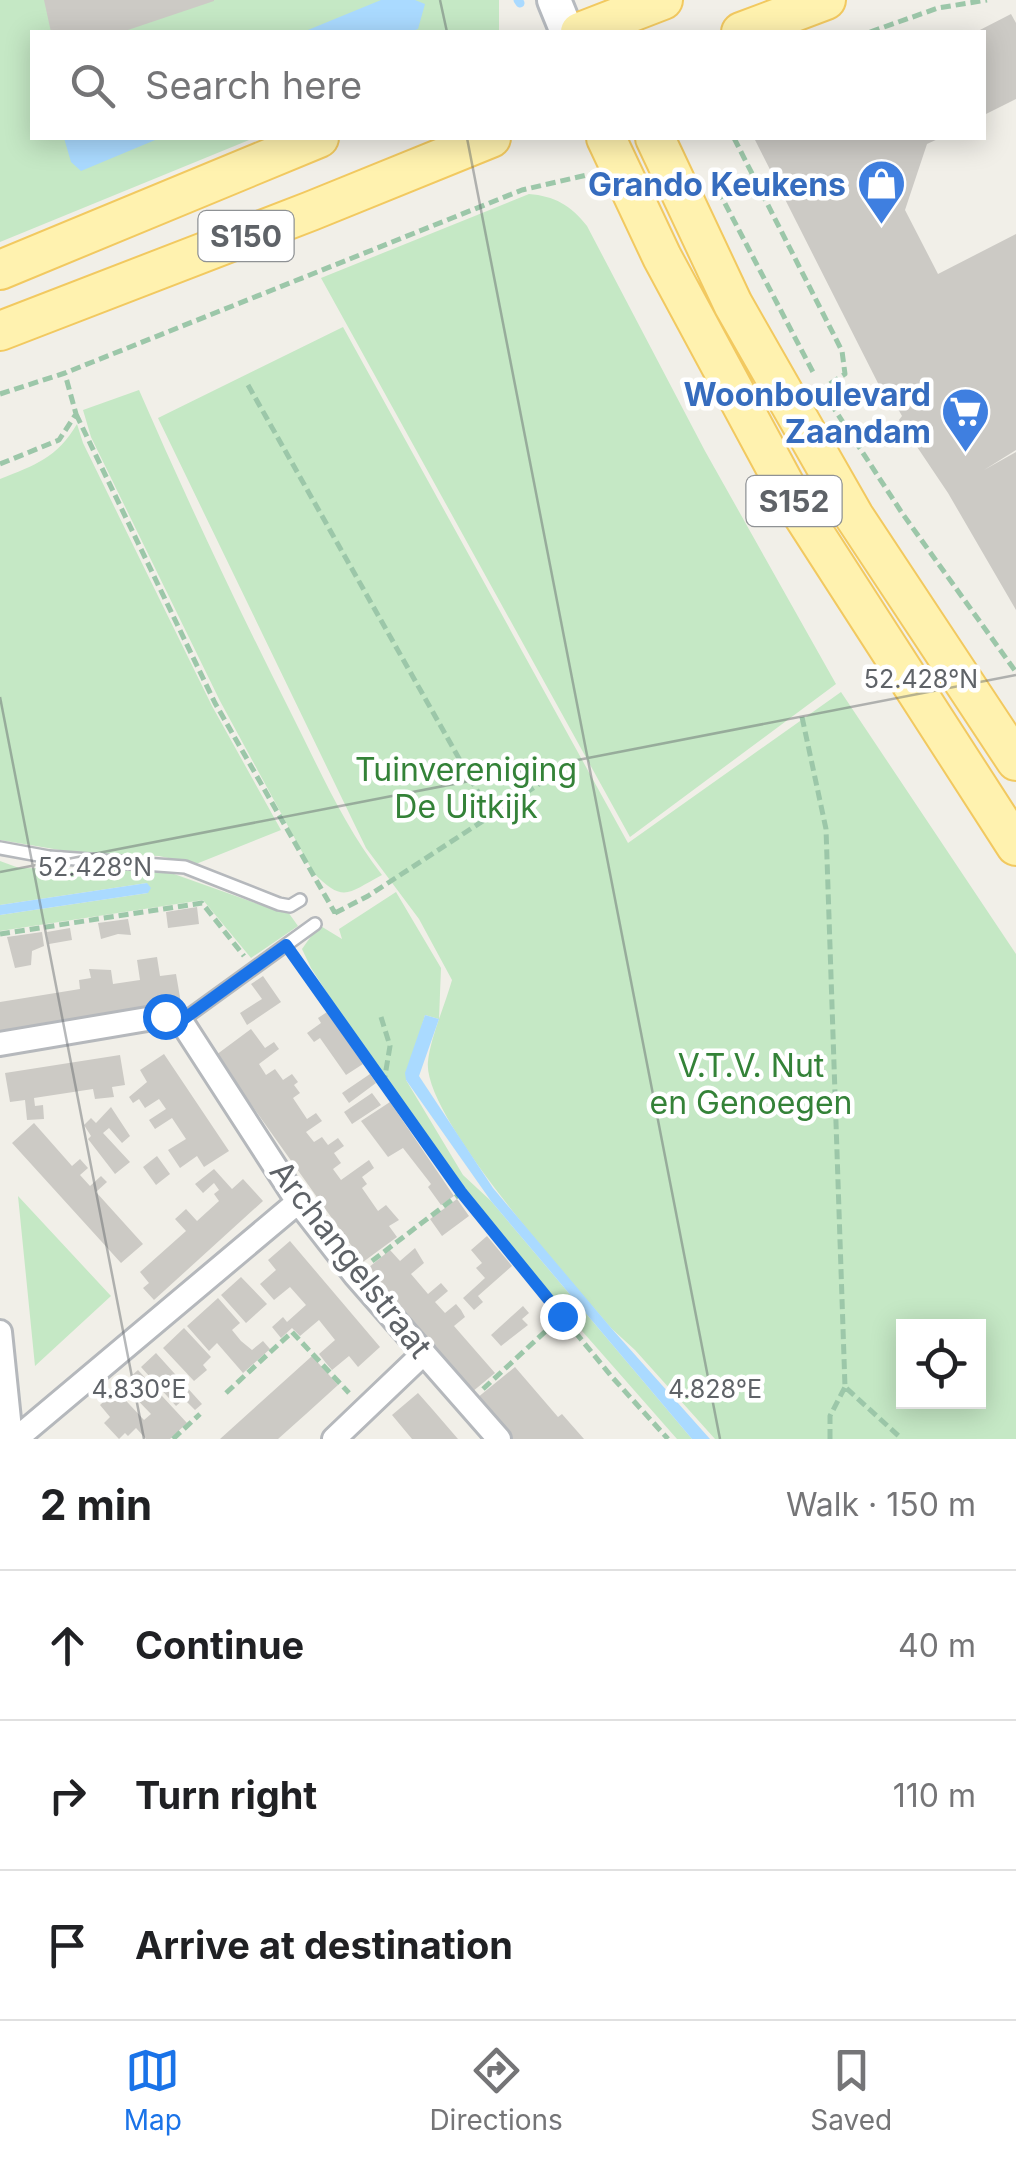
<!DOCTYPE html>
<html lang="en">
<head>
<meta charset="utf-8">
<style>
	:root { --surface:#fff; --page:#f6f6f6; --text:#202124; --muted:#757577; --line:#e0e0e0; --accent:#1a73e8 }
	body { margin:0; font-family:Inter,sans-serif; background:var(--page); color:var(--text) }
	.controls { position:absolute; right:30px; bottom:30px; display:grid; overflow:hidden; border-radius:0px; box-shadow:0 5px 25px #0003 }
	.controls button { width:90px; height:90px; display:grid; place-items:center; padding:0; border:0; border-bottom:2px solid var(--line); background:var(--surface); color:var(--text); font:50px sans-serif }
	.stop { position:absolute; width:30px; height:30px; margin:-22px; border:8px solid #1a73e8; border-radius:50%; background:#fff }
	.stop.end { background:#1a73e8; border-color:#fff; box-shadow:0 2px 10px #0008 }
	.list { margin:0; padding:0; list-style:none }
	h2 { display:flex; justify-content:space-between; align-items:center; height:130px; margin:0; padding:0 40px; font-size:42px }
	h2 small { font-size:32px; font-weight:400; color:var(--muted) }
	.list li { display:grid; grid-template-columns:65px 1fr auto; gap:30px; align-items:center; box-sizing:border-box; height:150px; padding:0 40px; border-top:2px solid var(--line) }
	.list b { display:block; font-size:38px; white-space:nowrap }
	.list em { font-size:32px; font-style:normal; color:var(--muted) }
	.icon { flex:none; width:55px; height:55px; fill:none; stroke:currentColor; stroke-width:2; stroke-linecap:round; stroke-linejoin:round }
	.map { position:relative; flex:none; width:1016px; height:1439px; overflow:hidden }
	.search { position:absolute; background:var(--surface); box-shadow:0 5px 25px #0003; left:30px; right:30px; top:30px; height:110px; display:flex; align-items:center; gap:25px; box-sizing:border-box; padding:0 35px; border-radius:0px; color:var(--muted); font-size:38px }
	.sheet { height:580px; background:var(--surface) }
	nav { display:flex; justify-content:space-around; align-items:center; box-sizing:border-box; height:140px; border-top:2px solid var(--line); background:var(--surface); font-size:28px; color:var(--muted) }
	nav a { display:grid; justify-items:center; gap:5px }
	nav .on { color:var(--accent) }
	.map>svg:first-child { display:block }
	.green { fill:#c5e8c5; fill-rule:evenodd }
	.water { fill:#aadaff }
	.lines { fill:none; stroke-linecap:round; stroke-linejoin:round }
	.stream { stroke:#aadaff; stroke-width:9 }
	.building { fill:#cccac5 }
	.lane-casing { stroke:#b5b8bc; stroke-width:16 }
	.street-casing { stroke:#b5b8bc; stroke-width:28 }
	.secondary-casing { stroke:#b6babf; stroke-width:38 }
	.primary-casing { stroke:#f2c960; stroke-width:42 }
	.path { stroke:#9cc7a9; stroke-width:5; stroke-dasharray:10 5; stroke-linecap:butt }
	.lane { stroke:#fff; stroke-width:11 }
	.street { stroke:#fff; stroke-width:22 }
	.secondary { stroke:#fff; stroke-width:32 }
	.primary { stroke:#fff2af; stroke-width:38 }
	.route { stroke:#1a73e8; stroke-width:12 }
	.ticks { fill:none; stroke:#5f6368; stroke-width:2.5; stroke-opacity:0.45 }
	.labels { text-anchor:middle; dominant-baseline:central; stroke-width:9; stroke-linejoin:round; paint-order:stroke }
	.shield { fill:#fff; stroke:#8f9295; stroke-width:2.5 }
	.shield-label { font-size:30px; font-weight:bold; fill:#5f6368 }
	.shop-label { font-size:32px; font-weight:bold; fill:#366cbe; stroke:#fff; text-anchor:end }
	.park-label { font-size:32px; fill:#348238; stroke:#fff }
	.street-label { font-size:32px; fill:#5f6368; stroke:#fff }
	.ticks-label { font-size:25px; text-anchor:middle; fill:#5f6368; stroke:#fff; stroke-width:9; stroke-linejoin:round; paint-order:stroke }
</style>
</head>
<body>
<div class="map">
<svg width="1016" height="1439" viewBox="0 0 1016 1439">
	<rect width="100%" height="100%" fill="#f1efe8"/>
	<path class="green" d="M 0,0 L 499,0 L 499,32 L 32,32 L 32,138 L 254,138 L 0,242 Z
		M 529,194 C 554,196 571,205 587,226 L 705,451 L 836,684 L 630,837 L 321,278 Z
		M 343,327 L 628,843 L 841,692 L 1016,954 L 1016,1439 L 715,1439 L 635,1350 L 612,1329 C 573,1283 421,1116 428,1061 C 431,1036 445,1005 452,980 L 419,919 L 366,848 L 158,418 ZM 904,1326 L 978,1326 L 978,1402 L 904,1402 Z
		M 139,390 C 186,498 236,604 289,709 C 318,766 343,825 382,875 C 349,892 344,905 313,872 L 220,701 L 91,437 L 83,410 Z
		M 77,424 L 83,443 L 212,706 L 281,830 L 196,864 L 159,856 L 78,853 L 0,840 L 0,479 C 35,465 57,458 77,424 Z
		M 0,861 L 19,868 L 149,870 L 174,874 L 272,909 L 288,912 L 298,926 L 251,958 L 203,900 L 0,931 L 0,915 L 148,893 L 147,883 L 0,905 Z
		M 396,892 L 441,968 L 439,1019 L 425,1015 L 406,1080 L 463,1175 L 491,1201 L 692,1439 L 677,1439 L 502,1240 L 392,1093 L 311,968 L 302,949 L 319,925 L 342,939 L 339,929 Z
		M 18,1196 L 111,1296 L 35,1366 Z"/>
	<path class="water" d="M 381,0 L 415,0 L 425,4 L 418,29 L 410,32 L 303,32 Z
		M 64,138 L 160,138 L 81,171 L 71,162 Z
		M 147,883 L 151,888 L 148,893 L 0,915 L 0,905 Z
		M 425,1015 L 439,1019 L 419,1076 L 493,1188 L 612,1329 L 710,1439 L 692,1439 L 491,1201 L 406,1080 L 405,1073 Z"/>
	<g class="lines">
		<path class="stream" d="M 518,0 L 520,3"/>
	</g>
	<path class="building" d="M 44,0 L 214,0 L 214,1 L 122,32 L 51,32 Z
		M 1011,14 L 1016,23 L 1016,99 L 984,115 L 984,32 L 976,32 Z
		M 754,138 L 940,138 L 927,144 L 905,210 L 938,274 L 1016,234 L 1016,450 L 984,470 L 1016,452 L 1016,610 L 948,493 L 899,420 L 902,416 L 892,398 L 886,399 Z
		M 197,907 L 199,924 L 168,928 L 166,912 Z
		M 128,919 L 131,935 L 118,934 L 101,939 L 98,923 Z
		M 70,928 L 72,940 L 49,944 L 47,932 Z
		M 42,932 L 44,946 L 32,951 L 31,965 L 15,968 L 7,937 Z
		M 157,957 L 160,976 L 176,974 L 181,1003 L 0,1032 L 0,1002 L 80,989 L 79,980 L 91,978 L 89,969 L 111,970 L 113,984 L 140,980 L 137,960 Z
		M 263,976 L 281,1002 L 247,1025 L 240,1013 L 262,999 L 251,984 Z
		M 327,1012 L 363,1064 L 346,1075 L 320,1038 L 314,1042 L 307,1033 L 321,1023 L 318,1018 Z
		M 251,1029 L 265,1048 L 274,1042 L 279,1049 L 259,1064 L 266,1075 L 275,1069 L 283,1080 L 292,1074 L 298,1082 L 294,1085 L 300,1093 L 293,1098 L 307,1119 L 316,1113 L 322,1121 L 306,1132 L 314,1142 L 322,1137 L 328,1145 L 338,1138 L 344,1146 L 334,1153 L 341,1163 L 333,1169 L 341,1180 L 369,1160 L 374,1168 L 362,1177 L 367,1184 L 362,1188 L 378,1211 L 386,1205 L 399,1220 L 389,1226 L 397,1237 L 363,1262 L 216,1055 Z
		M 164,1054 L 229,1151 L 204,1167 L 197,1156 L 180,1168 L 168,1150 L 186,1139 L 172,1118 L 155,1129 L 149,1120 L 166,1109 L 159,1099 L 145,1108 L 139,1099 L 133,1103 L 129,1097 L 147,1082 L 140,1070 Z
		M 120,1055 L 125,1085 L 112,1087 L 114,1097 L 95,1099 L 93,1089 L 34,1098 L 35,1106 L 43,1105 L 44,1119 L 27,1120 L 25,1100 L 10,1102 L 5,1073 Z
		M 370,1074 L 376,1083 L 349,1103 L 342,1093 Z
		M 372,1093 L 381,1105 L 352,1124 L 344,1112 Z
		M 390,1102 L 454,1196 L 441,1205 L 428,1187 L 431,1184 L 403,1148 L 388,1157 L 361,1121 Z
		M 111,1107 L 130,1136 L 122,1143 L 109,1128 L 103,1133 L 130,1162 L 115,1174 L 88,1139 L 91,1136 L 84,1125 L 91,1118 L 96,1123 Z
		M 34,1123 L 72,1166 L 80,1159 L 88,1168 L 80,1175 L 90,1186 L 101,1176 L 107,1182 L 96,1192 L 143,1244 L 121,1263 L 12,1143 Z
		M 157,1156 L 170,1174 L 156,1185 L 143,1167 Z
		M 214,1169 L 232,1189 L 243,1179 L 263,1201 L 154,1300 L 143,1288 L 149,1283 L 140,1272 L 186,1231 L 175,1219 L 186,1209 L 197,1221 L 219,1201 L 214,1194 L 219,1190 L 214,1183 L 203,1193 L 195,1184 Z
		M 457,1199 L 469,1216 L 442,1236 L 430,1219 Z
		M 487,1236 L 512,1266 L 478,1296 L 483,1302 L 474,1310 L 463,1298 L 485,1278 L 476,1268 L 482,1263 L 471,1250 Z
		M 290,1241 L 380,1347 L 358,1367 L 349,1356 L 332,1370 L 326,1363 L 319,1354 L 335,1340 L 319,1320 L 300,1336 L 292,1328 L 281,1338 L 272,1327 L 283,1317 L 287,1322 L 306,1305 L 290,1287 L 274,1300 L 260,1284 L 276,1270 L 268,1260 Z
		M 415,1248 L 424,1263 L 411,1274 L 428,1294 L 441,1283 L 448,1291 L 435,1302 L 445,1313 L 456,1304 L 461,1310 L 465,1317 L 454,1326 L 495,1373 L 472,1392 L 368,1268 L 390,1250 L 400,1261 Z
		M 241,1277 L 267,1304 L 246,1323 L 221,1295 Z
		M 218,1298 L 240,1323 L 232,1330 L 241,1341 L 252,1350 L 263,1341 L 270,1349 L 243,1373 L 217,1343 L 209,1351 L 187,1326 Z
		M 523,1306 L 529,1313 L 522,1319 L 528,1325 L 501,1346 L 491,1335 Z
		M 184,1328 L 211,1357 L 203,1365 L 207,1370 L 194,1381 L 163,1348 Z
		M 156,1353 L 202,1404 L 195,1410 L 184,1399 L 176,1406 L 141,1367 Z
		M 312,1356 L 338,1385 L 306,1414 L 278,1439 L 220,1439 Z
		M 515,1367 L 558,1417 L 562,1414 L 584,1439 L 512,1439 L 477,1398 Z
		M 138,1370 L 187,1423 L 170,1439 L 146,1439 L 136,1428 L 128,1436 L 125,1433 L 119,1439 L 104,1423 L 110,1417 L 100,1405 L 116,1390 L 144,1420 L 151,1414 L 122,1384 Z
		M 418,1393 L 433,1410 L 458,1439 L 412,1439 L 392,1415 Z"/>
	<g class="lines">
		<defs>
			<path id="lane" d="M 0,848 L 49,857 L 185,867 L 279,904 L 290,906 L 300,900
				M 181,1021 L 315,924"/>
			<path id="street" d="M 0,1044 L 165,1016 L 181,1021 L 298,1202 L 355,1275 L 499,1439
				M 0,1332 L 11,1439
				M 16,1439 L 298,1202
				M 334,1439 L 424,1353"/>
			<path id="secondary" d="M 554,0 L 567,32"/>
			<path id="primary" d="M 580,32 L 663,0
				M 741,32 L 826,0
				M 606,138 L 662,257 L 793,500 L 1016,846
				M 655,138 L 733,304 L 854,516 L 1016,761
				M 0,270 L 319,138
				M 0,331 L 311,211 L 491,138"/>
		</defs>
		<use href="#lane" class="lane-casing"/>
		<use href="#street" class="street-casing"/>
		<use href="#secondary" class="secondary-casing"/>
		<use href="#primary" class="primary-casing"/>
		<path class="path" d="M 870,32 L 938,8 L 987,0
			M 734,138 L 842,351 L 845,374 L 822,389
			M 718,190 L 815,376
			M 248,385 L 491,815
			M 822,390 L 902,513 L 1016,672
			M 0,394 L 65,373 L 522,190 L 591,174
			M 76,414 L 215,703 L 335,913
			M 0,464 L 59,440 L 76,414 L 65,374
			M 802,717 L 826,829 L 845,1387 L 902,1439
			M 335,913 L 368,896 L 573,762
			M 0,934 L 202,903 L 244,956
			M 297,960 L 461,1193 L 612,1377 L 668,1439
			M 381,1017 L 390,1046 L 384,1082
			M 372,1261 L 461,1193
			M 483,1389 L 562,1316
			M 226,1393 L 292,1332 L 349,1393
			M 173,1439 L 200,1414
			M 830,1439 L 830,1416 L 845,1387"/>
		<use href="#lane" class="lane"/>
		<use href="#street" class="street"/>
		<use href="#secondary" class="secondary"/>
		<use href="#primary" class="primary"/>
	</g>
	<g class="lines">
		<path class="route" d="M 165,1016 L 181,1021 L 286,945 L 461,1192 L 562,1316"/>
	</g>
	<path class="ticks" d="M 440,0 L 447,32M 467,138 L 720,1439M 0,697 L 144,1439M 0,872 L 1016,675"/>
	<defs>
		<symbol id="shop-pin" viewBox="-11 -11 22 30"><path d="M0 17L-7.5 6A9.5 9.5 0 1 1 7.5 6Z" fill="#3f7fe0" stroke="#fff"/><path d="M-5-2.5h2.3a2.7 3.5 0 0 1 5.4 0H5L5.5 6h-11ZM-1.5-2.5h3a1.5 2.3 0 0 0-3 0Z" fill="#fff"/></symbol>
		<symbol id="supermarket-pin" viewBox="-11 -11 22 30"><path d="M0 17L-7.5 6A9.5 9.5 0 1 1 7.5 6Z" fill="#3f7fe0" stroke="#fff"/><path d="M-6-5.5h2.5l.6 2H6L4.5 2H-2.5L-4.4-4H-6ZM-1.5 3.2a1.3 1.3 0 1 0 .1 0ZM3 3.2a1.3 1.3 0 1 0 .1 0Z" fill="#fff"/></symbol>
	</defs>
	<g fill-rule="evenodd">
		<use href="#shop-pin" x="854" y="156" width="55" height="75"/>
		<use href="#supermarket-pin" x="938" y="384" width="55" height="75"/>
	</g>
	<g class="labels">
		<g class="shield">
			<rect x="198.5" y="211" width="95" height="50" rx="8"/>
			<rect x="746.5" y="476" width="95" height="50" rx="8"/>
		</g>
		<g class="shield-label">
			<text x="246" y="236">S150</text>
			<text x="794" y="501">S152</text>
		</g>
		<g class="shop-label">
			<text x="846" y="184">Grando Keukens</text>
			<text x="931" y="394">Woonboulevard<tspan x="931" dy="37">Zaandam</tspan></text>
		</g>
		<g class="park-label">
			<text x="466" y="769">Tuinvereniging<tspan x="466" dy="37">De Uitkijk</tspan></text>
			<text x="751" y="1065">V.T.V. Nut<tspan x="751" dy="37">en Genoegen</tspan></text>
		</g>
		<g class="street-label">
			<text transform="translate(351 1259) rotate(52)">Archangelstraat</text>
		</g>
	</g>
	<g class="ticks-label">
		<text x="921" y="688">52.428°N</text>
		<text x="95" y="876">52.428°N</text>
		<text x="139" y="1398">4.830°E</text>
		<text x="715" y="1398">4.828°E</text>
	</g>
</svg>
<div class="controls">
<button><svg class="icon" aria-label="locate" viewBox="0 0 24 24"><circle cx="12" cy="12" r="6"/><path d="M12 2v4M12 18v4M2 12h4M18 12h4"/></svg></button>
</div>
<div class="stop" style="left:165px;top:1016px"></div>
<div class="stop end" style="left:562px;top:1316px"></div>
<div class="search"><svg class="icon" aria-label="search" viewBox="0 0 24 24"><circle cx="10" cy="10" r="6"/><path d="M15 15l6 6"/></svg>Search here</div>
</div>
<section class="sheet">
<h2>2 min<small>Walk · 150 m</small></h2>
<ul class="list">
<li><svg class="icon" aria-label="ahead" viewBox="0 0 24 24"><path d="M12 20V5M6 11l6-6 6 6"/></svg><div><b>Continue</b></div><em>40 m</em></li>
<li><svg class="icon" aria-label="right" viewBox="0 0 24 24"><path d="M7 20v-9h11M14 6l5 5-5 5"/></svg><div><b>Turn right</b></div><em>110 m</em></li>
<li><svg class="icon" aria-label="arrive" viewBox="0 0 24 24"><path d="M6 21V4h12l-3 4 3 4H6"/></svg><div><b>Arrive at destination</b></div></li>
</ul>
</section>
<nav>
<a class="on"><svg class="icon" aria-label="map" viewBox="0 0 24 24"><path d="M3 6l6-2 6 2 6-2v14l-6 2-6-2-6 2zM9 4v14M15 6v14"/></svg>Map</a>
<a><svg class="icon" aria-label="directions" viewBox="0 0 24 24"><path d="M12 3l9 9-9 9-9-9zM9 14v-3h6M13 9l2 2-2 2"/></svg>Directions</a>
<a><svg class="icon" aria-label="saved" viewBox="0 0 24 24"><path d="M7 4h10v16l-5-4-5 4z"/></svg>Saved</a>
</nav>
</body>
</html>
